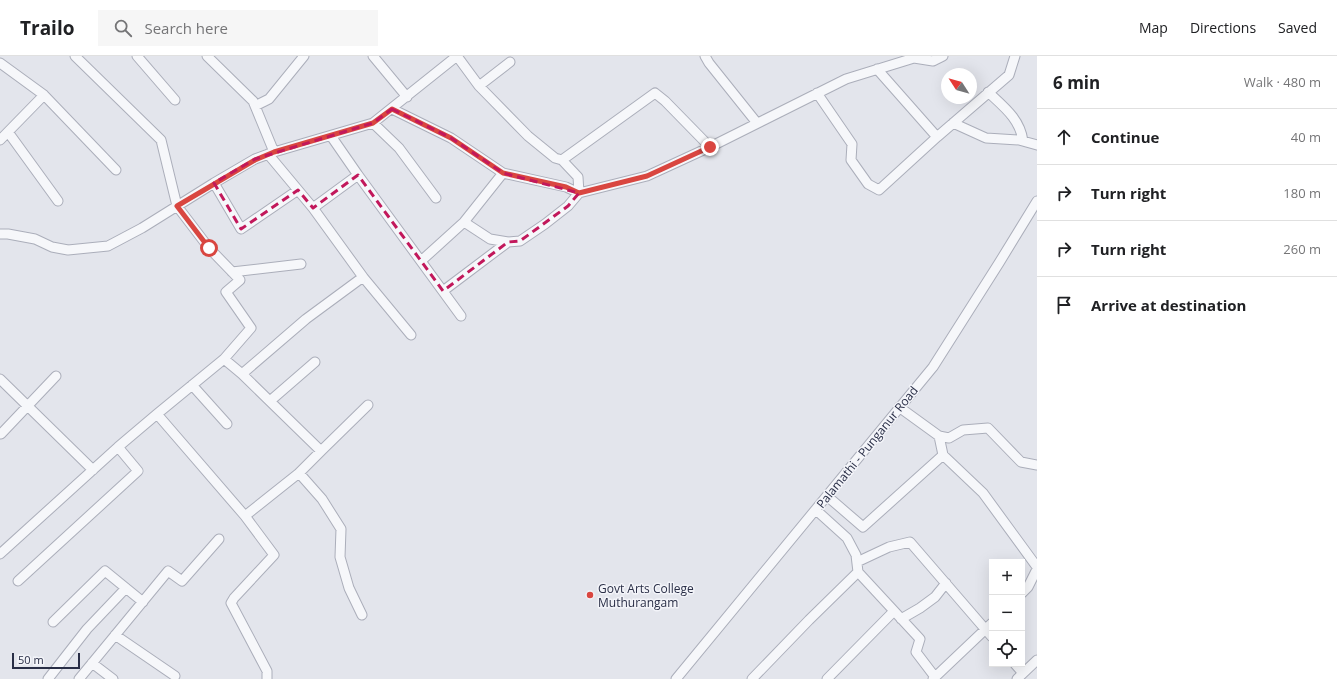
<!DOCTYPE html>
<html lang="en">
<head>
<meta charset="utf-8">
<style>
	:root { --surface:#fff; --page:#f6f6f6; --text:#202124; --muted:#757577; --line:#e0e0e0 }
	body { margin:0; font-family:"Open Sans",sans-serif; background:var(--page); color:var(--text) }
	.controls { position:absolute; right:12px; bottom:12px; display:grid; overflow:hidden; border-radius:0px; box-shadow:0 4px 16px #0002 }
	.controls button { width:36px; height:36px; display:grid; place-items:center; padding:0; border:0; border-bottom:1px solid var(--line); background:var(--surface); color:var(--text); font:20px sans-serif }
	.compass { position:absolute; left:941px; top:12px; width:36px; height:36px; border-radius:50%; background:var(--surface); box-shadow:0 4px 16px #0002; rotate:306deg }
	.scale { position:absolute; left:12px; bottom:10px; width:68px; box-sizing:border-box; padding-left:4px; border:2px solid #292e46; border-top:0; font-size:11px; line-height:14px; white-space:nowrap; color:#292e46; -webkit-text-stroke:3px #f3f4f9; paint-order:stroke }
	.stop { position:absolute; width:12px; height:12px; margin:-9px; border:3px solid #d94640; border-radius:50%; background:#fff }
	.stop.end { background:#d94640; border-color:#fff; box-shadow:0 1px 4px #0008 }
	.list { margin:0; padding:0; list-style:none }
	h2 { display:flex; justify-content:space-between; align-items:center; height:52px; margin:0; padding:0 16px; font-size:17px }
	h2 small { font-size:13px; font-weight:400; color:var(--muted) }
	.list li { display:grid; grid-template-columns:26px 1fr auto; gap:12px; align-items:center; box-sizing:border-box; height:56px; padding:0 16px; border-top:1px solid var(--line) }
	.list b { display:block; font-size:15px; white-space:nowrap }
	.list em { font-size:13px; font-style:normal; color:var(--muted) }
	.icon { flex:none; width:22px; height:22px; fill:none; stroke:currentColor; stroke-width:2; stroke-linecap:round; stroke-linejoin:round }
	.map { position:relative; flex:none; width:1037px; height:623px; overflow:hidden }
	header { display:flex; align-items:center; gap:24px; box-sizing:border-box; height:56px; padding:0 20px; background:var(--surface); border-bottom:1px solid var(--line) }
	header strong { font-size:19px }
	nav { display:flex; gap:22px; margin-inline-start:auto; font-size:14px }
	.search { width:280px; height:36px; background:var(--page); display:flex; align-items:center; gap:10px; box-sizing:border-box; padding:0 14px; border-radius:0px; color:var(--muted); font-size:15px }
	main { display:flex }
	aside { flex:1; background:var(--surface) }
	.map>svg:first-child { display:block }
	.lines { fill:none; stroke-linecap:round; stroke-linejoin:round }
	.minor-casing { stroke:#abaeba; stroke-width:11 }
	.minor { stroke:#f6f7fa; stroke-width:9 }
	.route { stroke:#d94640; stroke-width:5 }
	.marked { fill:none; stroke:#c2185b; stroke-width:3; stroke-dasharray:8 5; stroke-linejoin:round }
	.poi-dot { fill:#d94640; stroke:#f3f4f9; stroke-width:1.5 }
	.labels { text-anchor:middle; dominant-baseline:central; stroke-width:3; stroke-linejoin:round; paint-order:stroke }
	.street-label { font-size:12px; fill:#292e46; stroke:#f3f4f9 }
	.poi-label { font-size:12px; fill:#292e46; stroke:#f3f4f9; text-anchor:start }
</style>
</head>
<body>
<header>
<strong>Trailo</strong>
<div class="search"><svg class="icon" aria-label="search" viewBox="0 0 24 24"><circle cx="10" cy="10" r="6"/><path d="M15 15l6 6"/></svg>Search here</div>
<nav><a>Map</a><a>Directions</a><a>Saved</a></nav>
</header>
<main>
<div class="map">
<svg width="1037" height="623" viewBox="0 0 1037 623">
	<rect width="100%" height="100%" fill="#e3e5ec"/>
	<g class="lines">
		<defs>
			<path id="minor" d="M 137,0 L 175,44
				M 207,0 L 253,45 L 274,96
				M 373,0 L 407,41
				M 457,0 L 479,30 L 528,80 L 555,102 L 562,104 L 578,121 L 579,137 L 566,131 L 503,117
				M 705,0 L 709,7 L 757,67
				M 0,7 L 44,39 L 116,114
				M 877,13 L 937,81
				M 479,30 L 510,6
				M 988,36 C 1004,51 1020,63 1023,85
				M 817,37 L 852,88 L 851,104 L 868,128 L 879,134 L 937,81 L 1009,19 L 1015,0
				M 255,50 L 269,43 L 304,0
				M 392,53 L 451,82 L 503,117 L 464,166 L 421,205
				M 373,67 L 399,92 L 436,142
				M 953,67 L 986,82 L 1019,84 L 1037,89
				M 8,76 L 58,145
				M 331,80 L 358,119 L 461,260
				M 0,84 L 44,39
				M 562,104 L 655,37 L 665,45 L 710,91
				M 214,127 L 241,173 L 298,134
				M 313,152 L 358,119
				M 464,166 L 490,183 L 508,186 L 520,185 L 545,168 L 568,150 L 579,137 L 647,120 L 710,91 L 846,23 L 914,2 L 933,5 L 943,0
				M 0,178 L 8,178 L 35,183 L 52,191 L 68,194 L 108,190 L 142,172 L 214,127 L 255,103 L 274,96 L 373,67 L 457,0
				M 232,216 L 301,208
				M 363,221 L 411,279
				M 443,235 L 508,186
				M 242,318 L 306,263 L 363,221 L 313,152 L 268,98
				M 0,323 L 93,414
				M 192,329 L 227,368
				M 270,345 L 315,306
				M 899,351 L 939,380 L 949,382 L 963,374 L 988,372 L 1021,406 L 1037,409
				M 157,358 L 245,460 L 299,417 L 321,395 L 242,318 L 224,303
				M 1,378 L 56,320
				M 321,395 L 368,349
				M 943,399 L 983,437 L 1037,511
				M 299,417 L 322,443 L 341,473 L 340,501 L 349,532 L 362,559
				M 827,440 L 863,471 L 943,399 L 939,380
				M 816,454 L 847,482 L 856,499 L 858,516 L 920,583 L 916,596 L 935,621
				M 245,460 L 274,499 L 234,542 L 231,547 L 267,615 L 267,623
				M 0,498 L 118,391 L 157,358 L 224,303 L 251,272 L 226,236 L 240,224 L 209,192 L 177,150 L 161,84 L 75,0
				M 857,506 L 889,491 L 910,486 L 992,581
				M 18,525 L 138,415 L 118,391
				M 1022,537 L 1028,531 L 1037,513
				M 901,563 L 920,552 L 935,541 L 946,527
				M 53,566 L 105,515 L 143,546
				M 115,579 L 175,620
				M 92,607 L 113,623
				M 1015,608 L 1023,617
				M 48,623 L 87,573 L 126,532
				M 79,623 L 168,515 L 182,525 L 219,483
				M 676,623 L 933,311 L 999,207 L 1037,145
				M 752,623 L 809,564 L 858,516
				M 827,623 L 894,555
				M 933,623 L 992,567
				M 1017,623 L 1037,604"/>
		</defs>
		<use href="#minor" class="minor-casing"/>
		<use href="#minor" class="minor"/>
	</g>
	<g class="lines">
		<path class="route" d="M 209,192 L 177,150 L 255,104 L 274,96 L 373,67 L 392,53 L 451,82 L 503,117 L 566,131 L 579,137 L 647,120 L 710,91"/>
	</g>
	<path class="marked" d="M 392,53 L 451,82 L 503,117 L 579,137 L 568,150 L 520,185 L 508,186 L 443,235 L 358,119 L 313,152 L 298,134 L 241,173 L 214,127 L 255,103 L 373,67 Z"/>
	<circle class="poi-dot" cx="590" cy="539" r="4"/>
	<g class="labels">
		<g class="street-label">
			<text transform="translate(867 391) rotate(-51)">Palamathi - Punganur Road</text>
		</g>
		<g class="poi-label">
			<text x="598" y="532">Govt Arts College<tspan x="598" dy="14">Muthurangam</tspan></text>
		</g>
	</g>
</svg>
<div class="controls">
<button>+</button>
<button>−</button>
<button><svg class="icon" aria-label="locate" viewBox="0 0 24 24"><circle cx="12" cy="12" r="6"/><path d="M12 2v4M12 18v4M2 12h4M18 12h4"/></svg></button>
</div>
<svg class="compass" viewBox="-18 -18 36 36"><path d="M0-13l5 13h-10z" fill="#e53935"/><path d="M0 13l5-13h-10z" fill="#757577"/></svg>
<div class="scale">50 m</div>
<div class="stop" style="left:209px;top:192px"></div>
<div class="stop end" style="left:710px;top:91px"></div>
</div>
<aside>
<h2>6 min<small>Walk · 480 m</small></h2>
<ul class="list">
<li><svg class="icon" aria-label="ahead" viewBox="0 0 24 24"><path d="M12 20V5M6 11l6-6 6 6"/></svg><div><b>Continue</b></div><em>40 m</em></li>
<li><svg class="icon" aria-label="right" viewBox="0 0 24 24"><path d="M7 20v-9h11M14 6l5 5-5 5"/></svg><div><b>Turn right</b></div><em>180 m</em></li>
<li><svg class="icon" aria-label="right" viewBox="0 0 24 24"><path d="M7 20v-9h11M14 6l5 5-5 5"/></svg><div><b>Turn right</b></div><em>260 m</em></li>
<li><svg class="icon" aria-label="arrive" viewBox="0 0 24 24"><path d="M6 21V4h12l-3 4 3 4H6"/></svg><div><b>Arrive at destination</b></div></li>
</ul>
</aside>
</main>
</body>
</html>
